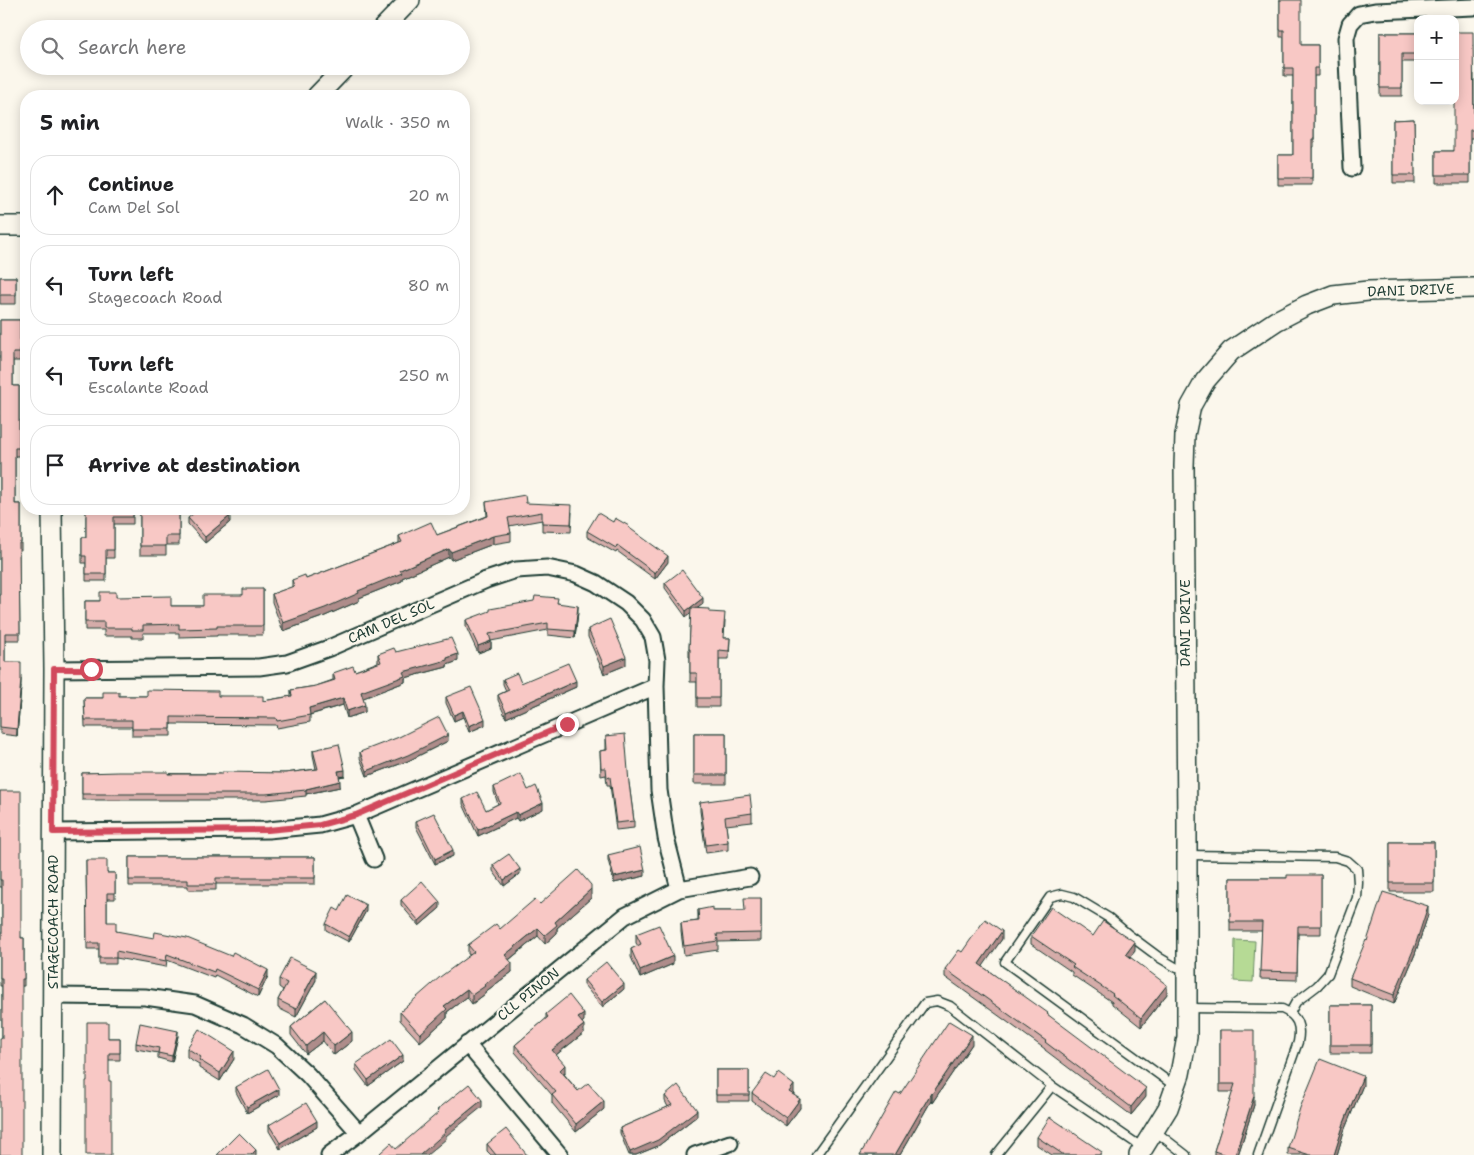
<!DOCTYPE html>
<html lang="en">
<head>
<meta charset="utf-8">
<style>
	:root { --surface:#fff; --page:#f6f6f6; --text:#202124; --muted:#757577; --line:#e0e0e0 }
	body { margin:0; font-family:"Shantell Sans",sans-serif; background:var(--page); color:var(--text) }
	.controls { position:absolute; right:15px; top:15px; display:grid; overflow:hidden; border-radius:10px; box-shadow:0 2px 12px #0003 }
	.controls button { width:45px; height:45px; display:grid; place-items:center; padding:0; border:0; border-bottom:1px solid var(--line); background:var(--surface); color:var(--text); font:25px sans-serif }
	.stop { position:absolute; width:15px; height:15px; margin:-11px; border:4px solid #d1495b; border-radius:50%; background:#fff }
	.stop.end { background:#d1495b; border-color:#fff; box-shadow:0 1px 5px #0008 }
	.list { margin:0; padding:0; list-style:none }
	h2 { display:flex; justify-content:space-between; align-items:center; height:65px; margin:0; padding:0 20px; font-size:21px }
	h2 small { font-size:16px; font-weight:400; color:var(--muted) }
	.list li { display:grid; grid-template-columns:32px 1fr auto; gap:15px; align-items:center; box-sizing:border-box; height:80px; margin:0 10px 10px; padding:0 10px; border:1px solid var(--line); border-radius:20px }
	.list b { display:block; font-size:19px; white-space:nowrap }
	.list p { margin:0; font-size:16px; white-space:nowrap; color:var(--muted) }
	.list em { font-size:16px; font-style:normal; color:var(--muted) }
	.icon { flex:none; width:28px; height:28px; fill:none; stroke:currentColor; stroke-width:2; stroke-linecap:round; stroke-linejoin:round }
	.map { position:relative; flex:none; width:1474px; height:1155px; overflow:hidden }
	.search { position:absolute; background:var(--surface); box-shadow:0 2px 12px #0003; left:20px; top:20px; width:450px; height:55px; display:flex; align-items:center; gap:12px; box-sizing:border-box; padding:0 18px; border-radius:28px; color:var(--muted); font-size:19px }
	.panel { position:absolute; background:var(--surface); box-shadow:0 2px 12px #0003; left:20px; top:90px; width:450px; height:425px; border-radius:20px }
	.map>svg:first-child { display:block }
	.green { fill:#b6da95; stroke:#6a8c64 }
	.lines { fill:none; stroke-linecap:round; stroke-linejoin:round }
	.service-casing { stroke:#1f3d34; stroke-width:11 }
	.minor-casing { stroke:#1f3d34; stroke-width:19 }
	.tertiary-casing { stroke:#1f3d34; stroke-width:22 }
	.service { stroke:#fbf7ec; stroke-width:8 }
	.minor { stroke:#fbf7ec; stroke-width:15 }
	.tertiary { stroke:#fbf7ec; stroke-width:19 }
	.wall { fill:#d5aca9; stroke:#1f3d34 }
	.shaded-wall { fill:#ae8c8a; stroke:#1f3d34 }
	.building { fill:#f8c8c5; stroke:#1f3d34 }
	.route { stroke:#d1495b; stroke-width:6 }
	.labels { text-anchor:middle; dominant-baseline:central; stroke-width:4; stroke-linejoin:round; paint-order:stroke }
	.street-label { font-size:14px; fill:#1f3d34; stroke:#fbf7ec }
</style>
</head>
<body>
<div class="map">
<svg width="1474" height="1155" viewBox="0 0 1474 1155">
	<rect width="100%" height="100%" fill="#fbf7ec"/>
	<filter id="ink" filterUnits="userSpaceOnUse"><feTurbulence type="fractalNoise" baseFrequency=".02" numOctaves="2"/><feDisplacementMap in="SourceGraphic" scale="10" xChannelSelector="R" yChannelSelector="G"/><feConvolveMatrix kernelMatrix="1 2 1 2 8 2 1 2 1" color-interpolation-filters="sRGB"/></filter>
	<g filter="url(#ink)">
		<path class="green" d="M 1235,940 L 1255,941 L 1253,982 L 1234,981 Z"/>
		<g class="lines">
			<defs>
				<path id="service" d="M 1187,855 L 1335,857 L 1348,861 L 1357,869 L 1358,883 L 1357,898 L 1328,974 L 1317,986 L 1296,1002 L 1290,1013
					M 1186,1008 L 1282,1009 C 1298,1016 1301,1026 1298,1042 L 1258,1155
					M 1176,1087 L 1005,962 L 1050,897 L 1062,894 L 1074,897 L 1109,918 L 1129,935 L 1160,958 L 1177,968 L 1186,968
					M 1155,1131 L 1186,1155
					M 816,1155 L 925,1003 L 937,1001 L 950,1006 L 1052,1086 L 1143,1148
					M 996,1155 L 1052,1086"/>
				<path id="minor" d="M 1352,168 L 1346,38 L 1350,24 L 1359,14 L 1375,11 L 1474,7
					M 54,669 L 259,667 L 287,663 L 329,648 L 486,580 L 516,570 L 547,568 L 576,574 L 596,583 L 626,603 L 643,620 L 653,637 L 657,660 L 656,686 L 659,790 L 666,838 L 679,889
					M 356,815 L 374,859
					M 53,832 L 268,830 L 320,825 L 356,815 L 656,686
					M 53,996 L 145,997 L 195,1004 L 243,1025 L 277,1046 L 308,1075 L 359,1133
					M 467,1044 L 560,1155
					M 329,1155 L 359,1133 L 625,916 L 679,889 L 750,877
					M 695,1155 L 730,1143"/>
				<path id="tertiary" d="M 382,29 L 410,0
					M 317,96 L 346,66
					M 0,226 L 26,226
					M 52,1155 L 54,669 L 52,509
					M 1139,1155 L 1168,1108 L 1180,1074 L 1187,1037 L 1187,822 L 1184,466 L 1185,435 L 1191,406 L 1205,381 L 1231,351 L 1276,321 L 1307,305 L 1333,295 L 1368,291 L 1474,288"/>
			</defs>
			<use href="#service" class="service-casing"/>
			<use href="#minor" class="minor-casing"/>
			<use href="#tertiary" class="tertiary-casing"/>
			<use href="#service" class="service"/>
			<use href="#minor" class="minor"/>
			<use href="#tertiary" class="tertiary"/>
		</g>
		<path class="wall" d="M 1280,0 L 1301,45 L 1318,45 L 1318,76 L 1314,76 L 1314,147 L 1312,147 L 1312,185 L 1278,185 L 1278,155 L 1293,155 L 1293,76 L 1284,76 L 1284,37 L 1280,37 Z
			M 1380,33 L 1418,33 L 1418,62 L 1402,62 L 1402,96 L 1380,96 Z
			M 1473,74 L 1474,74 L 1474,138 L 1470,138 L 1470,183 L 1436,183 L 1436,151 L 1454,151 Z
			M 1414,119 L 1415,183 L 1393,183 L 1393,120 Z
			M 0,277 L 16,277 L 16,304 L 0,304 Z
			M 0,320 L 20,320 L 20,361 L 13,361 L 13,386 L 19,386 L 19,456 L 15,456 L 15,504 L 21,504 L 21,550 L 19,550 L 20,640 L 5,640 L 5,662 L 21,687 L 17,736 L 0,734 Z
			M 486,502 L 526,503 L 572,512 L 571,532 L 542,531 L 542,520 L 509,526 L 511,533 L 511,541 L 493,544 L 451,560 L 449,557 L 402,578 L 402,581 L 359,598 L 359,601 L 325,616 L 283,631 L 272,602 L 272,594 L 292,587 L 292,580 L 306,579 L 399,543 L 399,536 L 437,535 L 487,516 Z
			M 86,509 L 133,509 L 133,524 L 114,524 L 114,558 L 106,558 L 106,581 L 86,581 L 86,563 L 82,563 L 82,537 L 86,537 Z
			M 140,512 L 179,512 L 179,545 L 166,545 L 166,555 L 140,555 Z
			M 188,518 L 230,522 L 205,543 L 188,524 Z
			M 613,522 L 629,528 L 668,562 L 655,579 L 617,551 L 616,553 L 587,537 L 587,531 Z
			M 665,583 L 703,604 L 697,608 L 709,612 L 725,621 L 724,638 L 730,638 L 729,659 L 719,659 L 719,707 L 697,707 L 697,682 L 690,682 L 690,657 L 689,657 L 689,649 L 691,613 L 686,617 L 665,588 Z
			M 263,589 L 263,635 L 217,635 L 217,636 L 179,637 L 179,633 L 143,633 L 143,638 L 132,638 L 132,636 L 104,636 L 104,630 L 85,630 L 85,601 L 100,601 L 116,597 L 171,606 L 203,606 Z
			M 558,603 L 578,612 L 575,638 L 548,635 L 548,630 L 491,641 L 491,648 L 478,653 L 466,627 L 466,620 Z
			M 588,629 L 626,665 L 604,674 L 588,637 Z
			M 396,652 L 458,661 L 447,665 L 447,667 L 405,678 L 405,682 L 363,698 L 365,712 L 347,718 L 343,705 L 310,715 L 310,722 L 277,728 L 276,725 L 171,724 L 171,736 L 132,736 L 132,727 L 85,727 L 84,698 L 103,698 L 119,696 L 218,696 L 263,701 L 291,696 L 291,690 L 316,686 L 333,680 L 333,673 L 355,671 L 378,662 L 378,654 Z
			M 503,679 L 521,683 L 576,687 L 506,718 L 498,700 L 498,695 L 506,691 L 503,684 Z
			M 446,697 L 485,725 L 469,732 L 463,717 L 454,721 L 446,703 Z
			M 694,733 L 726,733 L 726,784 L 694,784 Z
			M 606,736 L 629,783 L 634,821 L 634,828 L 616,830 L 610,785 L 607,785 L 606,775 L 601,776 L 600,751 L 606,750 Z
			M 448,741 L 408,761 L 367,776 L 360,758 L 360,752 Z
			M 313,750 L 345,776 L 339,777 L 340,787 L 306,794 L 306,796 L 266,800 L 82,800 L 82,773 L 222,774 L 285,773 L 316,769 L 313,755 Z
			M 494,787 L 528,790 L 543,809 L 518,821 L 516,818 L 478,836 L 463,804 L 463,799 L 486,810 L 498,804 L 494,792 Z
			M 0,791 L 21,938 L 24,938 L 24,986 L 22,986 L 2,1038 L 2,986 L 0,986 L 0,938 L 2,938 L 2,887 L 0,887 Z
			M 700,802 L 752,813 L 752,822 L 726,825 L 728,842 L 728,850 L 706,853 L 700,811 Z
			M 416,821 L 453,856 L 435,864 L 416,827 Z
			M 1390,842 L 1434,842 L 1434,892 L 1390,892 Z
			M 608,855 L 645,876 L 614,883 L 608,860 Z
			M 129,857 L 315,857 L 315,884 L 216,884 L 216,890 L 188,890 L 188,886 L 129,886 Z
			M 86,860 L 107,873 L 115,873 L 115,899 L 107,899 L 107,922 L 116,931 L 268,976 L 258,997 L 215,975 L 214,978 L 167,960 L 166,967 L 116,958 L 116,964 L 99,964 L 99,949 L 87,949 Z
			M 493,865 L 520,874 L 504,886 L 493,871 Z
			M 1321,875 L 1321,934 L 1298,934 L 1297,980 L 1260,979 L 1262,931 L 1230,931 L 1230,878 L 1287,878 Z
			M 591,898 L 557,928 L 557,933 L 545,944 L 538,936 L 509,960 L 512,972 L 485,992 L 485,994 L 472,1004 L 467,997 L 447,1012 L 447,1018 L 420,1042 L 400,1020 L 400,1012 L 470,955 L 468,954 L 468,945 L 500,929 L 540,904 Z
			M 761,898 L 761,941 L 718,942 L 718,950 L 684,955 L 681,932 L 681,923 L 698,921 L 698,910 L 713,911 L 744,911 Z
			M 401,900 L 440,908 L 419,926 L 401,905 Z
			M 339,911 L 366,911 L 349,942 L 326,930 L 326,924 Z
			M 1428,915 L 1415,954 L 1394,1004 L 1350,986 L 1350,978 L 1367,941 Z
			M 636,934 L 673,964 L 640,978 L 631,957 L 631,949 L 638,946 L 636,943 Z
			M 1031,936 L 1093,936 L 1135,951 L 1130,957 L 1167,994 L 1141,1027 L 1112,1004 L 1112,1002 L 1072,975 L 1072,972 L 1031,944 Z
			M 1002,939 L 982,966 L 1048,1015 L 1146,1097 L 1131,1115 L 1045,1050 L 1045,1049 L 945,977 L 945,969 L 962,952 Z
			M 279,979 L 316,980 L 296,1017 L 278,1008 L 278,1000 L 283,990 L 279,987 Z
			M 584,980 L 624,989 L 602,1007 L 584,985 Z
			M 325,999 L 352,1041 L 334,1055 L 323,1041 L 306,1054 L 291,1035 L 291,1027 Z
			M 1330,1005 L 1371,1005 L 1371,1053 L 1330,1053 Z
			M 546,1014 L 584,1021 L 582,1023 L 584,1033 L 556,1055 L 565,1073 L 564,1074 L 578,1091 L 604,1109 L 576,1132 L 552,1103 L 552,1095 L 515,1052 L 515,1045 L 546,1019 Z
			M 1220,1030 L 1254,1105 L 1238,1155 L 1214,1155 L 1214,1151 L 1233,1092 L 1220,1092 Z
			M 178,1036 L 172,1062 L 158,1058 L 158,1053 L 136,1049 L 136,1043 Z
			M 108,1038 L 120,1038 L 120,1060 L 109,1060 L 87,1081 Z
			M 972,1044 L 932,1103 L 931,1101 L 900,1155 L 860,1155 L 900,1094 Z
			M 187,1048 L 234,1059 L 220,1081 L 199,1068 L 199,1064 L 187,1057 Z
			M 403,1061 L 368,1086 L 356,1070 L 356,1064 Z
			M 716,1070 L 749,1070 L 749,1101 L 716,1101 Z
			M 1363,1085 L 1344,1131 L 1337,1155 L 1288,1155 L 1288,1148 Z
			M 236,1087 L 279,1095 L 247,1113 L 236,1092 Z
			M 752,1093 L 794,1093 L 794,1095 L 800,1108 L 786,1126 L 752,1101 Z
			M 665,1096 L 697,1116 L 658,1146 L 636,1155 L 629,1155 L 620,1133 L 620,1128 L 668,1107 L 665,1101 Z
			M 269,1125 L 317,1127 L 280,1149 L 269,1131 Z
			M 1037,1137 L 1102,1155 L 1052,1155 L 1037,1145 Z
			M 487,1144 L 527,1155 L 491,1155 L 487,1151 Z"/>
		<path class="shaded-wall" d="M 230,516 L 230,522 L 205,543 L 205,537 Z
			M 493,536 L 493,544 L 451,560 L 451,552 Z
			M 449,549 L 449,557 L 402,578 L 402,581 L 359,598 L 359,601 L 325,616 L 283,631 L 283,623 L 358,591 L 400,570 Z
			M 668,556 L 668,562 L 655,579 L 655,573 Z
			M 703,598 L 703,604 L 686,617 L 686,611 Z
			M 578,606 L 578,612 L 575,638 L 575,631 Z
			M 491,641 L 491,648 L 478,653 L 478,646 Z
			M 458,654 L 458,661 L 447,665 L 447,667 L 405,678 L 405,682 L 361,699 L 361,692 L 403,672 L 447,658 Z
			M 626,657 L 626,665 L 604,674 L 604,666 Z
			M 21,679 L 21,687 L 17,736 L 17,729 Z
			M 576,681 L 576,687 L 506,718 L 506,712 Z
			M 343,698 L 343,705 L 309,715 L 309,708 Z
			M 365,705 L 365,712 L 347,718 L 347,711 Z
			M 463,711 L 463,717 L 454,721 L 454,715 Z
			M 485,719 L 485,725 L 469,732 L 469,726 Z
			M 448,735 L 448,741 L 408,761 L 367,776 L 367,771 Z
			M 345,770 L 345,776 L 338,777 L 338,771 Z
			M 340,781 L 340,787 L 306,794 L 306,789 Z
			M 543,803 L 543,809 L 518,821 L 518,815 Z
			M 516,812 L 516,818 L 478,836 L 478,830 Z
			M 453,850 L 453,856 L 435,864 L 435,859 Z
			M 520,869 L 520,874 L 504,886 L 504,880 Z
			M 645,870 L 645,876 L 614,883 L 614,877 Z
			M 591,889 L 591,898 L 557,928 L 557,933 L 545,944 L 545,935 L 555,922 Z
			M 440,902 L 440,908 L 419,926 L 419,921 Z
			M 366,905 L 366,911 L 349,942 L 349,937 Z
			M 1428,906 L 1428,915 L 1415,954 L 1394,1004 L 1394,995 Z
			M 538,928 L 538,936 L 505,963 L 505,955 Z
			M 1002,931 L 1002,939 L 979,972 L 979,964 Z
			M 1135,942 L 1135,951 L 1126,962 L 1126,954 Z
			M 673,956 L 673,964 L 640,978 L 640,970 Z
			M 512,963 L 512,972 L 485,992 L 485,994 L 472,1004 L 472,995 L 484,985 Z
			M 268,970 L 268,976 L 258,997 L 258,990 Z
			M 316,971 L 316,980 L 296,1017 L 296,1009 Z
			M 624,984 L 624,989 L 602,1007 L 602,1002 Z
			M 1167,985 L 1167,994 L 1141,1027 L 1141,1018 Z
			M 467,989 L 467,997 L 447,1012 L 447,1018 L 420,1042 L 420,1034 L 444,1006 Z
			M 584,1014 L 584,1021 L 578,1026 L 578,1018 Z
			M 584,1025 L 584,1033 L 552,1058 L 552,1050 Z
			M 178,1031 L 178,1036 L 172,1062 L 172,1056 Z
			M 323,1032 L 323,1041 L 306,1054 L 306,1046 Z
			M 352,1032 L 352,1041 L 334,1055 L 334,1046 Z
			M 972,1035 L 972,1044 L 932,1103 L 932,1094 Z
			M 234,1051 L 234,1059 L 220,1081 L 220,1073 Z
			M 403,1055 L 403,1061 L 368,1086 L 368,1080 Z
			M 565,1065 L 565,1073 L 560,1077 L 560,1070 Z
			M 1363,1076 L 1363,1085 L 1344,1131 L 1337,1155 L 1334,1155 L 1344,1123 Z
			M 794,1085 L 794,1093 L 789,1100 L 789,1092 Z
			M 1146,1088 L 1146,1097 L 1131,1115 L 1131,1107 Z
			M 279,1089 L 279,1095 L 247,1113 L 247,1107 Z
			M 931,1093 L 931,1101 L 900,1155 L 895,1155 Z
			M 1254,1096 L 1254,1105 L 1238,1155 L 1235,1155 Z
			M 800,1099 L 800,1108 L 786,1126 L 786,1118 Z
			M 482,1100 L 482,1107 L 446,1136 L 446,1139 L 427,1155 L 420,1155 L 444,1131 Z
			M 604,1101 L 604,1109 L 576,1132 L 576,1124 Z
			M 697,1110 L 697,1116 L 658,1146 L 636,1155 L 630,1155 L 630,1152 Z
			M 317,1121 L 317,1127 L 280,1149 L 280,1143 Z
			M 256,1150 L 256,1155 L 251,1155 Z"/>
		<path class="building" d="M 1280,0 L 1301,0 L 1301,45 L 1318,45 L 1318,68 L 1314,68 L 1314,139 L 1312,139 L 1312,178 L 1278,178 L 1278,155 L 1293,155 L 1293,68 L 1284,68 L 1284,30 L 1280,30 Z
			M 1455,32 L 1473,32 L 1474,130 L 1470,130 L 1470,175 L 1436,175 L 1436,151 L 1454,151 L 1454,101 L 1455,101 Z
			M 1380,33 L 1418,33 L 1418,54 L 1402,54 L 1402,88 L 1380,88 Z
			M 1414,119 L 1415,175 L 1393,175 L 1393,120 Z
			M 0,277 L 16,277 L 16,295 L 0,295 Z
			M 0,320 L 20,320 L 20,353 L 13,353 L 13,386 L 19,386 L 19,448 L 15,448 L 15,504 L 21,504 L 21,543 L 19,543 L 20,633 L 5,633 L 5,662 L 21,662 L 21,679 L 17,729 L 0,727 Z
			M 525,495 L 526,503 L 572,505 L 571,524 L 542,523 L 542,512 L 508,518 L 511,533 L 493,536 L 451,552 L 449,549 L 400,570 L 402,573 L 358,591 L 359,593 L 325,608 L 283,623 L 272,594 L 294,586 L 292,580 L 305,575 L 306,579 L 402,542 L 399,536 L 431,522 L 437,535 L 488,516 L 486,502 Z
			M 86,509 L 133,509 L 133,517 L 114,517 L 114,550 L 106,550 L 106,574 L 86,574 L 86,556 L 82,556 L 82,537 L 86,537 Z
			M 199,509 L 223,509 L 230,516 L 205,537 L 188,518 Z
			M 140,512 L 179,512 L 179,536 L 166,536 L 166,546 L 140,546 Z
			M 598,513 L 613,522 L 615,518 L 629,526 L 628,527 L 668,556 L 655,573 L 617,545 L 616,548 L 587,531 Z
			M 682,570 L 703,598 L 686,611 L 665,583 Z
			M 243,589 L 263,589 L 263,626 L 217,626 L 217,628 L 179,629 L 179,624 L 143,625 L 143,630 L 132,630 L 132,628 L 104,628 L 104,622 L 85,622 L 85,601 L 100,601 L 100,592 L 116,592 L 116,597 L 171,596 L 171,606 L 203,606 L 203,595 L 243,595 Z
			M 535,596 L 558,598 L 557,603 L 578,606 L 575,631 L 548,629 L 548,623 L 489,634 L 491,641 L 478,646 L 466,620 L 490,611 L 490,609 L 534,601 Z
			M 691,608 L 709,609 L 709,612 L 725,613 L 723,638 L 730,638 L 729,651 L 719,650 L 719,698 L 697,698 L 697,673 L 690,673 L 690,649 L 689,649 Z
			M 610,619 L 626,657 L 604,666 L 588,629 Z
			M 451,638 L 458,654 L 447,658 L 447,660 L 403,672 L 405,676 L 361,692 L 365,705 L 347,711 L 343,698 L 309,708 L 310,715 L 277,721 L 276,718 L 171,717 L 171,729 L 132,729 L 132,720 L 85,720 L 84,698 L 103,698 L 103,692 L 119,692 L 119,696 L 147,696 L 147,690 L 218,691 L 218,696 L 263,696 L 263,701 L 292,696 L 291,690 L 316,686 L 335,680 L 333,673 L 353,666 L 355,671 L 381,662 L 378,654 L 394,648 L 396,652 Z
			M 568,663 L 576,681 L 506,712 L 498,695 L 509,690 L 503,679 L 517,673 L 521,683 Z
			M 471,687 L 485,719 L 469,726 L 463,711 L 454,715 L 446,697 Z
			M 439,717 L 448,735 L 408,755 L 367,771 L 360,752 L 399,737 Z
			M 694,733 L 726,733 L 726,775 L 694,775 Z
			M 625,734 L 629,783 L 634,821 L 616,823 L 610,777 L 607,778 L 606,768 L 601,768 L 600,751 L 607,750 L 606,736 Z
			M 339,744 L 345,770 L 338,771 L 340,781 L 306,789 L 306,790 L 266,794 L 82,794 L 82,773 L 119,772 L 168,772 L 168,774 L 222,774 L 222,772 L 285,773 L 318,769 L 313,750 Z
			M 521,774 L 528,790 L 536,786 L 543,803 L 518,815 L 516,812 L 478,830 L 463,799 L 477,792 L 486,810 L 500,803 L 494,787 Z
			M 0,791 L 21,791 L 21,938 L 24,938 L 24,979 L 22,979 L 22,1155 L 0,1155 L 0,1038 L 2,1038 L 2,979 L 0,979 L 0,938 L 2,938 L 2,880 L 0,880 Z
			M 750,795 L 752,813 L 725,817 L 728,842 L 706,845 L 700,802 Z
			M 434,813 L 453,850 L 435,859 L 416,821 Z
			M 1390,842 L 1434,842 L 1434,883 L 1390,883 Z
			M 640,847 L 645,870 L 614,877 L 608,855 Z
			M 509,854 L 520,869 L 504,880 L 493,865 Z
			M 129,857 L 315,857 L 315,878 L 216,878 L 216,884 L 188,884 L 188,880 L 129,880 Z
			M 86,860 L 107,860 L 107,873 L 115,873 L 115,893 L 107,893 L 107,922 L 116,922 L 116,931 L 154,938 L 155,932 L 187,938 L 231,956 L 233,952 L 268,970 L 258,990 L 215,969 L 214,972 L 167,954 L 166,961 L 116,951 L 116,958 L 99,958 L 99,943 L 87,943 Z
			M 578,870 L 591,885 L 591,889 L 555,922 L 557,925 L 545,935 L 538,928 L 505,955 L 512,963 L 484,985 L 485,986 L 472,995 L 467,989 L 444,1006 L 447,1009 L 420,1034 L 400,1012 L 440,977 L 474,952 L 468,945 L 496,924 L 500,929 L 535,899 L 540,904 Z
			M 1287,875 L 1321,875 L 1321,926 L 1298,926 L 1297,972 L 1260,971 L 1262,922 L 1230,922 L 1230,878 L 1287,878 Z
			M 422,881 L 440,902 L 419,921 L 401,900 Z
			M 1383,892 L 1428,906 L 1415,946 L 1394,995 L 1350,978 L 1366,940 L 1367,941 Z
			M 347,895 L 366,905 L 349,937 L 326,924 L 334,908 L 339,911 Z
			M 744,898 L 761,898 L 761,933 L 717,934 L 718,941 L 684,946 L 681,923 L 699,921 L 698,910 L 713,907 L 713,911 L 745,911 Z
			M 1051,907 L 1093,936 L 1103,921 L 1135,942 L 1126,954 L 1167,985 L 1141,1018 L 1112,995 L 1113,994 L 1072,967 L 1074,965 L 1031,936 Z
			M 985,919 L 1002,931 L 979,964 L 1048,1013 L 1047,1014 L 1146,1088 L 1131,1107 L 1045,1042 L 1046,1041 L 945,969 L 959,950 L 962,952 Z
			M 659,925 L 673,956 L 640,970 L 631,949 L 641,944 L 636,934 Z
			M 290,958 L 316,971 L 296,1009 L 278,1000 L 287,983 L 279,979 Z
			M 606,962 L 624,984 L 602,1002 L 584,980 Z
			M 569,995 L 584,1014 L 578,1018 L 584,1025 L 552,1050 L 565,1065 L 560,1070 L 578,1091 L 588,1083 L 604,1101 L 576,1124 L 552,1095 L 556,1092 L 515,1045 L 548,1017 L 546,1014 Z
			M 325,999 L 352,1032 L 334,1046 L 323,1032 L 306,1046 L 291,1027 Z
			M 1330,1005 L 1371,1005 L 1371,1045 L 1330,1045 Z
			M 949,1021 L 972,1035 L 932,1094 L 931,1093 L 895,1155 L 860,1155 L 896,1092 L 900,1094 Z
			M 87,1022 L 108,1022 L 108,1038 L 120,1038 L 120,1053 L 109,1053 L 109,1081 L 111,1081 L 111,1155 L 86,1155 L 86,1081 L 87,1081 Z
			M 140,1023 L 178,1031 L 172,1056 L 158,1053 L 159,1048 L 136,1043 Z
			M 199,1029 L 234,1051 L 220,1073 L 199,1060 L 201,1057 L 187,1048 Z
			M 1220,1030 L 1254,1030 L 1254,1096 L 1235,1155 L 1226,1155 L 1214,1151 L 1235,1084 L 1220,1084 Z
			M 391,1039 L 403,1055 L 368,1080 L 356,1064 Z
			M 1320,1059 L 1363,1076 L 1344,1123 L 1334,1155 L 1310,1155 L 1288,1148 L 1300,1108 Z
			M 268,1069 L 279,1089 L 247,1107 L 236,1087 Z
			M 716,1070 L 749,1070 L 749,1095 L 716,1095 Z
			M 778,1073 L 794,1085 L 789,1092 L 800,1099 L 786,1118 L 752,1093 L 766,1074 L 774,1079 Z
			M 469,1084 L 482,1100 L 444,1131 L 446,1132 L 420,1155 L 381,1155 L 380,1153 L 391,1143 L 396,1149 L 439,1112 L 437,1110 Z
			M 678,1085 L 697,1110 L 658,1140 L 630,1152 L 620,1128 L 672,1105 L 665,1096 Z
			M 306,1103 L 317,1121 L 280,1143 L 269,1125 Z
			M 1050,1117 L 1102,1152 L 1100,1155 L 1064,1155 L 1037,1137 Z
			M 506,1129 L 527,1155 L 496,1155 L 487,1144 Z
			M 239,1133 L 256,1150 L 251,1155 L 217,1155 Z"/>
	</g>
	<g class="lines" filter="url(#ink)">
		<path class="route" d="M 91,669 L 54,669 L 53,832 L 268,830 L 320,825 L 356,815 L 567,724"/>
	</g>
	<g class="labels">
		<g class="street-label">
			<text transform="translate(1411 290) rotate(-2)">DANI DRIVE</text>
			<text transform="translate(391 621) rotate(-23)">CAM DEL SOL</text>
			<text transform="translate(1185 623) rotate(-90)">DANI DRIVE</text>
			<text transform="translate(53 922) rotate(-90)">STAGECOACH ROAD</text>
			<text transform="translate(528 994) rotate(-39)">CLL PINON</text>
		</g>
	</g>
</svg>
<div class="controls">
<button>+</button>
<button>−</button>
</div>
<div class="stop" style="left:91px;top:669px"></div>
<div class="stop end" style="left:567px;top:724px"></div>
<div class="search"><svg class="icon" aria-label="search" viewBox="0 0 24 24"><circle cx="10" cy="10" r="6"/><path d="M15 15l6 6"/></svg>Search here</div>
<section class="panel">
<h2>5 min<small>Walk · 350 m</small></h2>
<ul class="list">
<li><svg class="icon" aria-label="ahead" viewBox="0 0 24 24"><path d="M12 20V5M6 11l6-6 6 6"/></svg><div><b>Continue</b><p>Cam Del Sol</p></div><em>20 m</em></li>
<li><svg class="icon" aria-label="left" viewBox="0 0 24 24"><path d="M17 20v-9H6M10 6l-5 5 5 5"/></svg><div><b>Turn left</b><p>Stagecoach Road</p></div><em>80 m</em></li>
<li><svg class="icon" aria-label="left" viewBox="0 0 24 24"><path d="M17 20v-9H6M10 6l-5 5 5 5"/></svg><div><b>Turn left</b><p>Escalante Road</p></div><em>250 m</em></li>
<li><svg class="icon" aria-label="arrive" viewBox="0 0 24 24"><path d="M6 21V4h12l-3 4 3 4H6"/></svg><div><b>Arrive at destination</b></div></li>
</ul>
</section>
</div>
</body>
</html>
